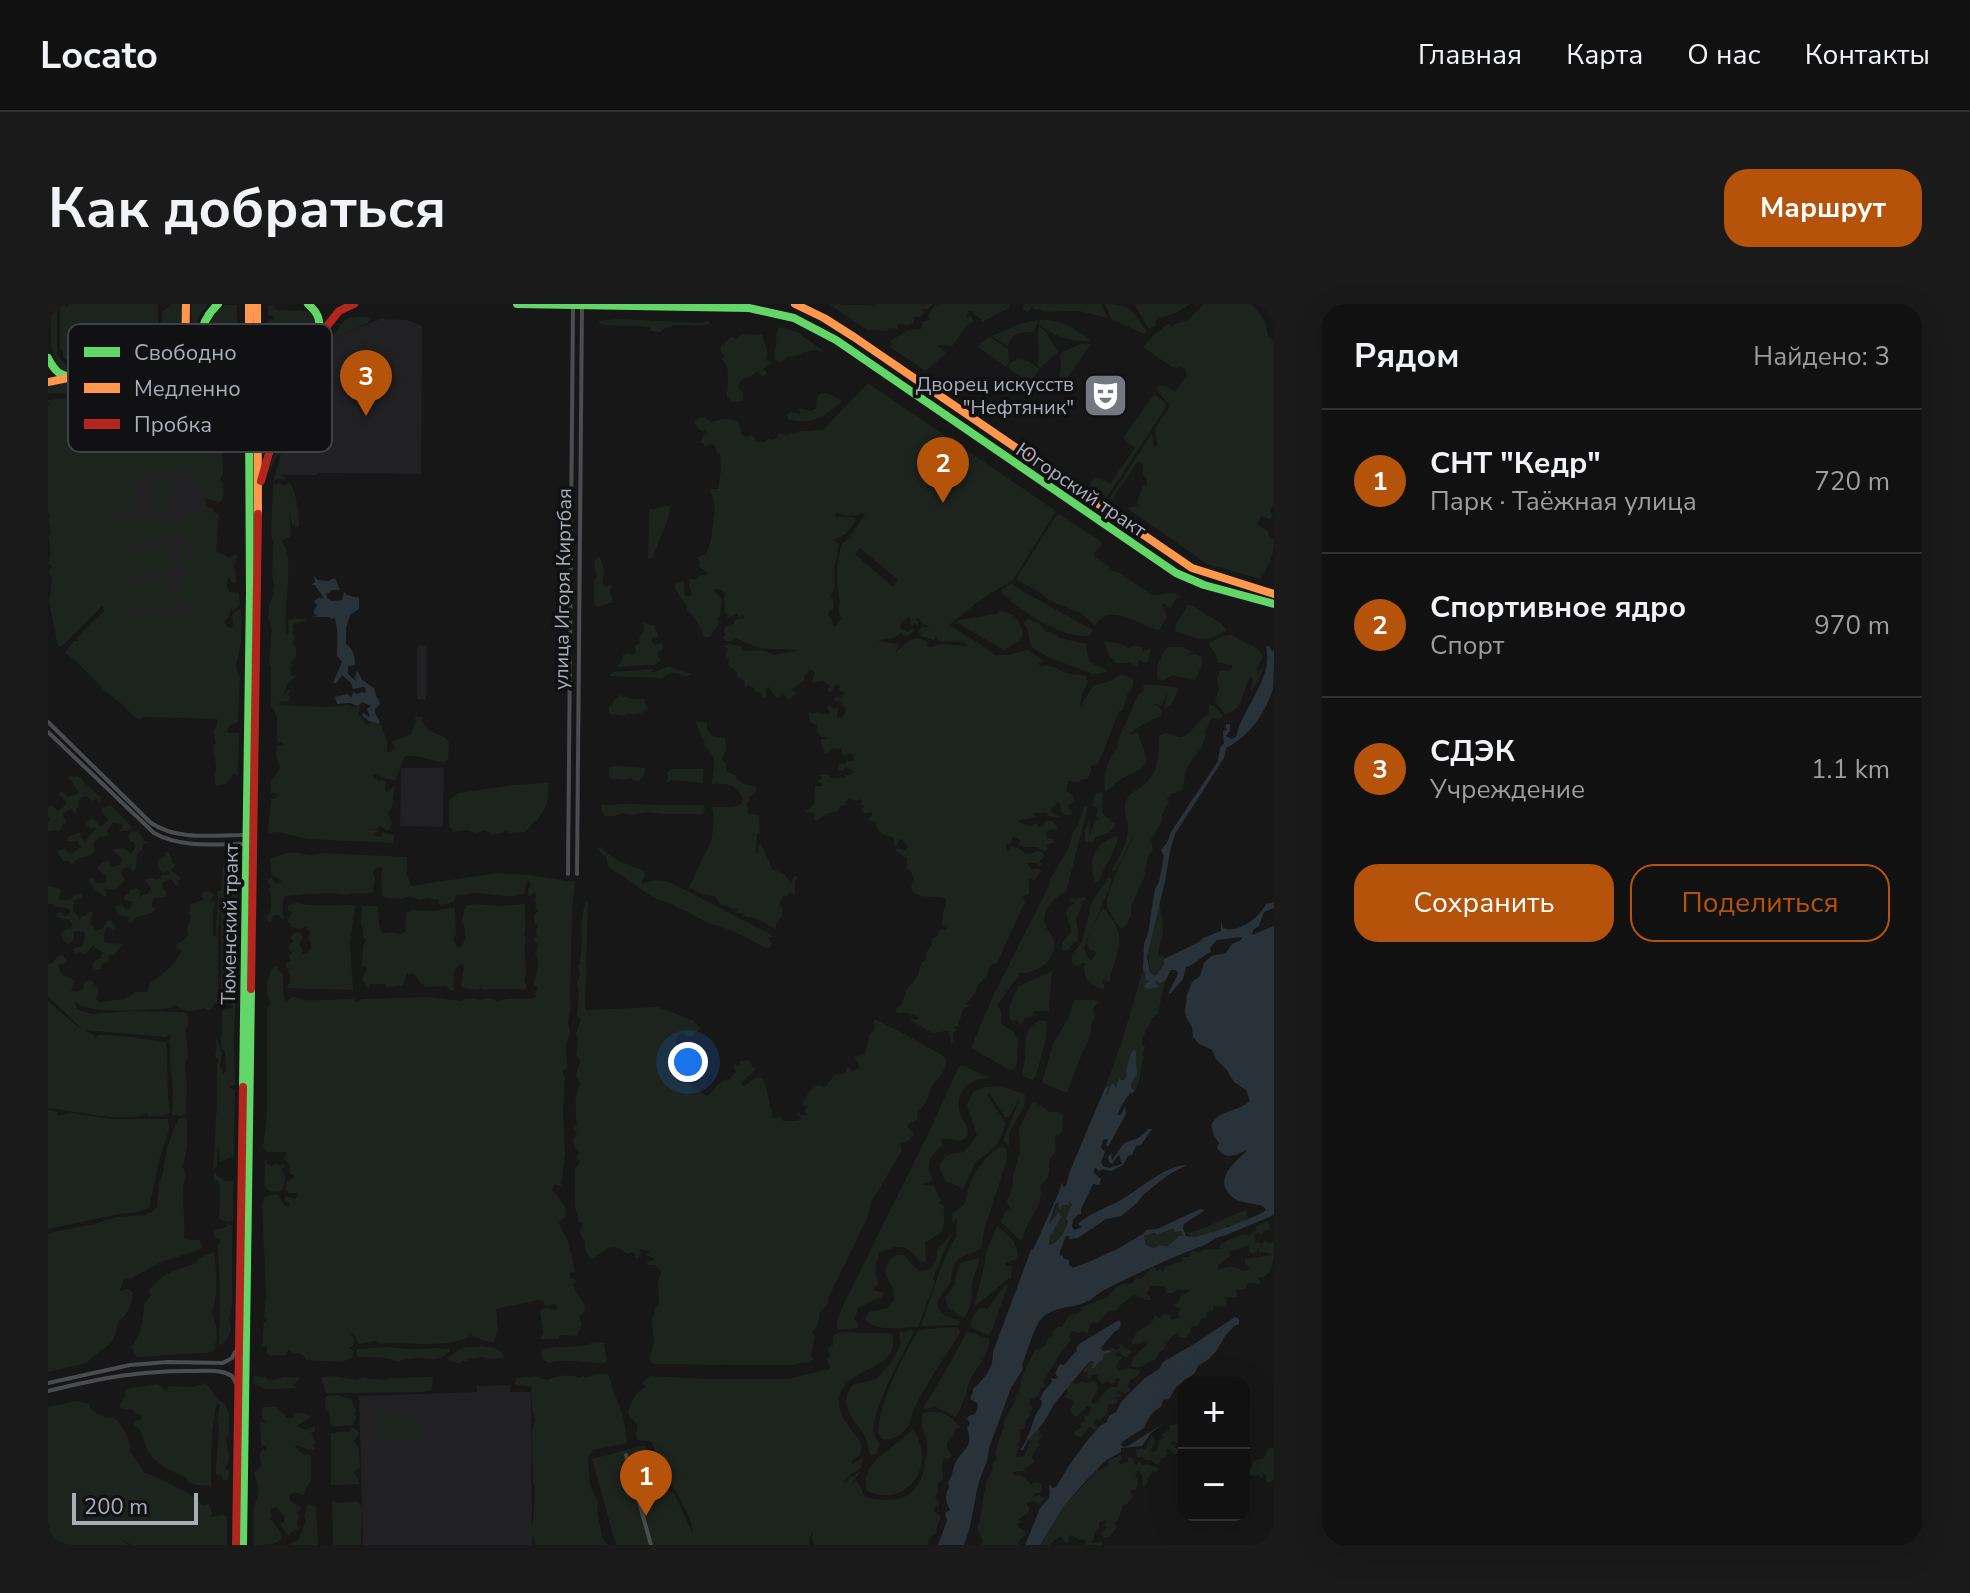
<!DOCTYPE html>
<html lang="ru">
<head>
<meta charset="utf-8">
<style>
	:root { --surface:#111; --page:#1a1a1a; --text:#f1f3f6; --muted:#9c9d9f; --line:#303131; --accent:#b45309 }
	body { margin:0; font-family:"Nunito Sans",sans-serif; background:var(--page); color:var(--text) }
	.controls { position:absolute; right:24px; bottom:24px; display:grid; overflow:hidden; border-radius:16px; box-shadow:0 8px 32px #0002 }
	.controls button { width:72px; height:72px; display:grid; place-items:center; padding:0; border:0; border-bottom:2px solid var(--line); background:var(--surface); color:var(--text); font:40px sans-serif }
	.scale { position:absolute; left:24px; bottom:20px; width:126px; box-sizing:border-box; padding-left:8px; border:4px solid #a8adb8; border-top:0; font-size:22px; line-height:28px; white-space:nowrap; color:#a8adb8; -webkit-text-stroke:6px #111113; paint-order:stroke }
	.you { position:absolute; left:640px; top:758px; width:28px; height:28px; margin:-20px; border:6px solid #fff; border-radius:50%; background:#1a73e8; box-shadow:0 0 0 12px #1a73e833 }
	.badge { display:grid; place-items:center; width:52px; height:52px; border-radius:50%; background:var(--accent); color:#fff; font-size:26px; font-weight:700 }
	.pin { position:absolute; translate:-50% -66px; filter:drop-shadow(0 2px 4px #0008) }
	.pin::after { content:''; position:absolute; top:42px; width:28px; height:24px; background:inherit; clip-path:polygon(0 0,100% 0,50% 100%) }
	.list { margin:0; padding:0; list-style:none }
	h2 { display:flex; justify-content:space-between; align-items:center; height:104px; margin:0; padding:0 32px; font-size:34px }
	h2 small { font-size:26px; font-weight:400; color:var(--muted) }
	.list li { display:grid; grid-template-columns:52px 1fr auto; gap:24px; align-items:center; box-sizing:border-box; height:144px; padding:0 32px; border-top:2px solid var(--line) }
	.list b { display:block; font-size:30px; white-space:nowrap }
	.list p { margin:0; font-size:26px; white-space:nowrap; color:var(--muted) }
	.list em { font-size:26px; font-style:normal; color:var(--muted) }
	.actions { display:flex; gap:16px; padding:24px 32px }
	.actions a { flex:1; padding:18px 0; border:2px solid var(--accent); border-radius:24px; text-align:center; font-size:28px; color:var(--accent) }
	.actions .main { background:var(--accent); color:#fff }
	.map { position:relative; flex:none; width:1226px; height:1241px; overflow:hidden; border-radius:24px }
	header { display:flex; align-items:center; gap:48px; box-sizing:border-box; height:112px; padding:0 40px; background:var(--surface); border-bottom:2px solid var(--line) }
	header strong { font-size:38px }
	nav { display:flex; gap:44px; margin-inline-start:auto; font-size:28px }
	.intro { display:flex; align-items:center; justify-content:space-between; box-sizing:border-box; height:192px; padding:0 48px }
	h1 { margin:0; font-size:56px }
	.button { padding:20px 36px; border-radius:24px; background:var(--accent); color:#fff; font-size:28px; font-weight:700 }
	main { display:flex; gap:48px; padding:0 48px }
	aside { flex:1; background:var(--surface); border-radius:24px; box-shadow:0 8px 32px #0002 }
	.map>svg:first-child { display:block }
	.built { fill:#212123 }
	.green { fill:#1d241e; fill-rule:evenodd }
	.water { fill:#2a3239; fill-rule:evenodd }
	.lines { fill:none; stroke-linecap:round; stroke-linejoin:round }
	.street { stroke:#4b4c50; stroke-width:4 }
	.fast { stroke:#63d668; stroke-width:8 }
	.slow { stroke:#ff974d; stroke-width:8 }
	.jam { stroke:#b3261e; stroke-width:8 }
	.labels { text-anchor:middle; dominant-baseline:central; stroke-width:7; stroke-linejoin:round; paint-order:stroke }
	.poi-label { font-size:20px; fill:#a8adb8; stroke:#111113; text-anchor:end }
	.street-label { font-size:20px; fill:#a8adb8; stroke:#111113 }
	.key { fill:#111113; stroke:#3e4045; stroke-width:2 }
	.key-label { font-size:22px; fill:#a8adb8 }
</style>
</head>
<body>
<header>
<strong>Locato</strong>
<nav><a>Главная</a><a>Карта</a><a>О нас</a><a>Контакты</a></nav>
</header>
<div class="intro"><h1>Как добраться</h1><a class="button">Маршрут</a></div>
<main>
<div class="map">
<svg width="1226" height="1241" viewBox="0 0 1226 1241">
	<rect width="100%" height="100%" fill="#171717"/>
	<path class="built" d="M 333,15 L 359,16 L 374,22 L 373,170 L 270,169 L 270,171 L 233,171 L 233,155 L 294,30 Z
		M 83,161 L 155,162 L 167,322 L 63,343 L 59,270 L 49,219 L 53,162 Z
		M 369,342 L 378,342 L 378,396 L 369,395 Z
		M 353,464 L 396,464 L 395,523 L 352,522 Z
		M 462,1081 L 462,1088 L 483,1088 L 484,1241 L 315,1241 L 311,1092 L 429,1088 L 429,1082 Z"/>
	<path class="green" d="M 3,0 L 9,0 L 9,51 L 22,65 L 41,65 L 44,70 C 35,69 21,72 13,67 C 0,57 3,17 3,0 Z
		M 12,0 L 17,0 L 18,4 L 21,0 L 110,0 L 111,58 L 108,64 L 25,62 L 22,57 L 15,53 L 15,47 L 12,45 Z
		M 124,0 L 135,0 L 133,55 C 131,61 131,63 126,66 C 114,74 63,70 47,70 L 50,65 L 114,66 L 114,8 Z
		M 143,0 L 160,0 C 156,6 151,11 149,18 C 144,33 148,50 142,66 L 132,72 C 149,54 143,23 143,0 Z
		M 781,0 C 797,0 813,2 827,1 L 823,0 L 885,0 L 880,5 L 874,5 L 877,8 L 872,13 L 864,13 L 866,16 L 865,19 L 859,21 L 850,20 L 850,25 L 841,24 L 839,27 L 819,26 Z
		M 892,0 L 961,0 L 961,4 L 934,18 L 933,15 L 925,10 L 924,7 L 921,7 L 918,13 L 920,14 L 922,11 L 926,17 C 914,23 912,33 904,42 L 889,41 L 898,49 L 878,67 L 842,43 L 843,36 L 861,26 L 873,25 L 875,17 L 882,16 L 880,11 L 887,1 Z
		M 976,0 L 1053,0 L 1060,14 L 1031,7 L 996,8 L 995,6 L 986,5 L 984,2 L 980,9 L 975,5 Z
		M 1057,0 C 1083,0 1085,7 1099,28 L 1096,30 L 1063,15 Z
		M 1086,0 L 1142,0 C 1131,8 1122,12 1110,14 L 1107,18 L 1108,21 L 1101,25 Z
		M 1156,0 L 1203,0 L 1217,16 L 1220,32 L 1226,36 L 1226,199 L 1222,207 L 1225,212 L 1222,215 L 1214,212 L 1209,220 L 1221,228 L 1220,231 L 1226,235 C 1226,255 1221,258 1213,275 L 1159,260 L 1079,204 L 1089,202 L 1090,194 L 1095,182 L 1099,181 L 1099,175 L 1095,170 L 1095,161 L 1090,157 L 1064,196 L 1062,194 L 1104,129 L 1106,144 L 1109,140 L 1107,124 L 1120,105 L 1121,100 L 1108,86 L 1111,82 L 1115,81 L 1127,88 L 1139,71 L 1137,65 L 1131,62 L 1129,64 L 1124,63 L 1095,43 L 1107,30 L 1121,19 L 1124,23 L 1125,20 L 1139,17 Z
		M 178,1 L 189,1 L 189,70 L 178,76 C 158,74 156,61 157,44 C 157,26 159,9 178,1 Z
		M 224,1 L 229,6 L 263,7 C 267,13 267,13 268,19 C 268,28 262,36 259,43 C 252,58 239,88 220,65 L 220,17 L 225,15 L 225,12 L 220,11 L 220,2 Z
		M 301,13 C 308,15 316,9 323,15 L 319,20 L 294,30 L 265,90 L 252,110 L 249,110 L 247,121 L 243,121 L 231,147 L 233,148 L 238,139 L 241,139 L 233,156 L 233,171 L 238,174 L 236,176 L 232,174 L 225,178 L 233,150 L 230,150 L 220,170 L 219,168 L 246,106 L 264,71 L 267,69 L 266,65 C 269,61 272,57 274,53 C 283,39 286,24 301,13 Z
		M 570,15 L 654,19 L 660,17 L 662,20 C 646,26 625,14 613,28 L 603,27 L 602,23 C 585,21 569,23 552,20 L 550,17 Z
		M 990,16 L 986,28 C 973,28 964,28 960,42 L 944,32 L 972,20 Z
		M 992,16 C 1012,14 1025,24 1041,35 L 1041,37 C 1022,38 1006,32 991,20 Z
		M 991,22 L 998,28 L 1010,48 L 992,64 L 989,61 C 993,45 987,33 991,22 Z
		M 732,23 L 749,28 L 778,49 L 768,46 L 752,49 L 753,51 L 739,53 L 733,59 L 727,56 C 725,49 727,49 728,42 C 729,34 726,30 732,23 Z
		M 694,30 L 714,31 L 720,49 L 718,55 L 722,59 L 715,65 L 718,67 L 719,71 L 714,72 L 709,67 L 703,72 L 694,76 L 690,83 L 695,88 L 695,97 L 684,98 L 679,93 C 679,80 684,64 674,55 L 677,52 L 673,48 L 673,42 L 683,33 L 689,35 Z
		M 942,33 L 960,45 L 961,58 L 958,63 L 930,43 L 931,40 Z
		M 1033,40 L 1043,40 L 1015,80 L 1010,77 L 1013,65 L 1012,49 Z
		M 970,55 L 980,57 L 991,65 L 985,74 L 978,76 L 959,64 L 963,59 Z
		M 26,77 L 44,77 L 44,81 L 33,90 L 0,89 L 0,82 Z
		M 820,79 L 1008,207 L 965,276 L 932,296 L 901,321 L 935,342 L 947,351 L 961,351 L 979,346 L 992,354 L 994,358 L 990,359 L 993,363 C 1005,360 1008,365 1018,369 C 1024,371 1032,370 1038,372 L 1040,378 L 1033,392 L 1032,403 L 1045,382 L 1065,376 L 1071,371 L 1079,372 L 1085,375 L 1085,382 L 1079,391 L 1075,406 L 1071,407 C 1067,416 1053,456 1050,460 C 1048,461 1046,461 1043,462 L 1043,468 L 1039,475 L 1034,475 L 1031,478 L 1020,477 L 1018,487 L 1025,491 L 1026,498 L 1020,501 L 1021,505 L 1025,506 L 1022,511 L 1016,511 L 1013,507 L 1012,500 L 1009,498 L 1007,503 L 1002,504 L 1003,508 L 1015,514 L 1000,512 L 999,509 L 984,509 L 989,513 L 969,517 L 984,523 L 986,520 L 989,520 L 991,523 L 995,522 L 997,517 L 1003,517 L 1010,523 L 1010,526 L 1005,525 L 998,528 L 1000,535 L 1005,535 L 1007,538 L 998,541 L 1001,545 L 997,547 L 989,543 L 976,543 L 970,540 L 973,537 L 965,532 L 963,539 L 958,540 L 959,547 L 963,543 L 970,544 L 979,550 L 986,549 L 988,547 L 994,548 L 997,551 L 991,558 L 995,559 L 991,563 L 989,559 L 981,559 L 980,561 L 984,566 L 988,564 L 993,566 L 987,576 L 981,575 L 981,590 L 975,592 L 977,598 L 949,659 L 942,661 C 941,669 936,676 929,682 L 928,688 L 918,700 L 922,702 L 915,705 L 910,722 L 906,723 L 909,726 L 905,729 L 906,736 L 903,739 L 902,730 L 899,727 L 884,729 L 868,719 L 863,718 L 861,713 L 868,716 L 872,714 L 860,709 L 849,709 L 847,705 L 854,700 L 858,686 L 870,672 L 873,659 L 878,655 L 877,650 L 884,641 L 884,635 L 889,632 L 892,626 L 899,625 L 894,620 L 895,608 L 898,601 L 898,595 C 887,591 876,595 866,589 L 863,583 C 866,574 866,570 859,564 L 859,554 L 849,548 L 847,544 L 856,546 L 860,543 L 854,535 L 851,536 L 849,541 L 846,541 L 846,534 L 834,530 L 828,522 L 829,518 L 821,517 L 820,514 L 824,512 L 824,508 L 817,509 L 813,506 L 816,502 L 812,500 L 814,497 L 812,495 L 808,497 L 801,495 L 797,498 L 797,501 L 792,502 L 791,507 L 777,510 L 769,517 L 765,514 L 767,512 L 766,509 L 757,508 L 766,500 L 767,482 L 776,482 L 771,477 L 774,474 L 772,471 L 781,471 L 782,474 L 791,474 L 793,472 L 796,474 L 797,471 L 802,471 L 805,467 L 798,463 L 794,467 L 790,465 L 791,460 L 798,460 L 798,458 L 807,456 L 803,449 L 796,452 L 793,449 L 794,445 L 784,444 L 780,449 L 777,450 L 773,440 L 773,435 L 780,435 L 772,432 L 768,426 L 770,422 L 762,418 L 760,408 L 767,409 L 769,407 L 774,410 L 780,410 L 782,408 L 778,403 L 782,401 L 785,405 L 790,403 L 789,414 L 795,413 L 798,406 L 794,401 L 794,398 L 787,397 L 786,393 L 795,394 L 794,391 L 797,390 L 790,385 L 792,383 L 790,380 L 786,382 L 785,387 L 781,388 L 779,385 L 783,383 L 776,377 L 764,379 L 767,368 L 764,366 L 760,367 L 760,369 L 756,372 L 757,375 L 743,386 L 749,389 L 741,396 L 736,391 L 728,394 L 721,383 L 718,385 L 718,393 L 716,394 L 711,388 L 708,388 L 706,384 L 700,381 L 697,384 L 696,377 L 689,372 L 689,369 L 685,364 L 680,362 L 681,355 L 678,352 L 678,348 L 680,345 L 674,341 L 679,342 L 680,340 L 692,342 L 697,347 L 714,346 L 726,351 L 753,346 C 737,345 721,347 706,342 C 699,340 695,337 688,334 L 684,337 L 677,337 L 675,333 L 678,330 L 676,328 L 677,323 L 686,320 L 686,317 L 692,314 L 696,315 L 696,312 L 695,311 L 690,313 L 689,309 L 679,315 L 680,311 L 677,309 C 678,302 675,296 677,289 L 670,285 L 665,286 L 674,296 L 672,312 L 669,314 L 671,319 L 662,333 L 656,333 C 654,324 647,314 639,306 L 639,302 L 626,283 L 628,279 L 636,277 L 637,292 L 642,292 L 644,289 L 641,282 L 642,274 L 647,276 L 650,272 L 661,269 L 651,263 L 652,258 L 648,254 L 658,250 L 663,236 L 667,203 L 662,185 L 670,185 C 673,174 673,162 672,150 L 669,149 L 667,141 L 662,140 L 656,143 L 656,139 L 652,139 L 658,127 L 653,127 L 647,120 L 647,117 C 655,111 657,114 664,118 C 673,115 682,114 691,118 L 693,130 L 698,133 L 704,131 L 709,138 L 718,138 L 720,134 L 724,136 L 729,134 L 731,129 L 738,132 C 748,125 760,128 772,125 L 774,127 ZM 790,209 C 797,213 808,213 815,209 L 817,211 L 798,237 L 794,239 C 788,258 788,279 792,299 L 790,302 L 791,310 L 795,314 L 790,318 L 788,323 L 785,321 L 783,314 L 780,312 L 781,307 L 786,304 L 785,295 L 783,293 L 787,282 C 784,268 789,253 791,239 L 785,236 L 798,230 L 808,216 L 803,213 L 788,213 L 787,210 ZM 812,244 L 850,276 L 845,283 L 807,250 ZM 860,313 L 863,315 L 862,320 L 864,323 L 866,319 L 870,321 L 871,317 L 868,316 L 870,313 L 875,320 L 881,322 L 880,324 L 873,322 L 873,325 L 870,326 L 873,332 L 886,336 L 888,332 L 890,337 L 916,338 L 920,342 L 894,340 L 883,343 L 879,342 L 880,338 C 865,328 858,340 847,349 L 851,340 L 830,337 C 837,333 846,337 853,328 L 857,333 L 862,331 L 867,325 L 863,325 L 860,328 L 852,324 L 852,320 Z
		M 779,89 L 793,96 L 793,98 C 776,113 763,122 740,115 L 739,111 L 742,108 L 752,110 L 751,104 L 763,107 L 768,104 L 769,94 L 772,90 Z
		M 1106,90 L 1117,98 L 1118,103 L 1059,193 L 1042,181 L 1045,176 L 1049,173 L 1062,180 L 1087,144 L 1075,134 Z
		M 24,93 L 33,95 L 49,93 L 99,95 L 107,100 L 111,108 L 119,114 L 164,132 L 174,145 L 175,169 L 172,176 L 175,179 L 176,193 L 171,198 L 155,194 L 152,185 L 146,184 L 145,170 L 132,165 C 122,170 112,172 101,169 L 95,174 L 70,178 L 72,181 L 98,178 L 90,186 L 84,206 L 86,209 L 91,205 L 98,207 L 100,211 L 72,210 L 68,205 L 65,214 L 69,221 L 75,216 L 127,214 L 125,236 L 108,235 L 73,242 L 76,246 L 81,244 L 81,250 L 90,249 L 90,244 L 98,243 L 101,246 L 108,245 L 111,241 L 122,241 L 126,268 C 110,270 94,269 79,271 L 78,275 L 82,279 L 102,277 L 106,279 L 109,273 L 124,273 L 126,275 L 127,302 L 112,302 L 109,305 L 78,308 L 78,313 C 86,314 94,310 104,309 C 115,308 125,309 136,309 L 140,313 L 148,312 L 142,306 L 144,302 L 130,301 L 130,279 L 135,276 L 131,274 L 139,274 L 145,270 L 132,266 L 132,243 L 135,240 L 139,240 L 145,248 L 151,248 L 152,246 L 143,241 L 147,237 L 132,236 L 131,218 L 136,215 L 133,210 L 135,207 L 143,214 L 148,214 L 152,218 L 154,213 L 150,212 L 148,208 L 156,207 L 158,203 L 165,204 L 166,208 L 170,210 L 171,214 L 168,247 L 182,254 L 186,250 L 189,252 L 186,263 L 188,266 L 188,280 L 184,279 L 180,272 L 179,282 L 181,289 L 183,287 L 191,289 L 192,300 L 185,307 L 183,304 L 181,312 L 176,318 L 180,323 L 184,324 L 185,319 L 184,310 L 191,305 L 193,307 L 193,338 L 188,363 L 192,374 L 190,418 L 182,421 L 179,425 L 180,429 L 191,429 L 190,473 L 186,469 L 178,480 L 167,481 C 166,473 168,470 168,464 C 169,462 165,446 165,441 L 168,439 L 165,427 L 169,421 L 169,415 L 94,413 L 91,415 L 85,412 L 76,402 L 57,387 L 26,355 L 17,349 L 26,337 L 30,337 L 29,333 L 56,307 L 54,302 L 15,341 L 11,343 L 9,338 L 1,298 L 4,274 L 0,267 L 4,263 L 0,259 C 3,253 3,240 0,234 L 3,229 L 0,216 L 2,212 L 0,208 L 0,102 L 3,100 L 0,99 L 0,96 L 19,94 L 22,95 Z
		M 120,175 C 130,184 122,190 123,200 L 120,205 L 122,209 C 109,210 104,205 103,192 L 109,199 L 113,198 L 103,189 L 103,184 L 108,183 L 106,176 Z
		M 231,179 L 235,181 L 242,179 C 249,191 251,209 251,222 L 248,223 L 244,220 L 242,207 L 242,233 L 234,236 L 234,238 C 249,253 233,307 239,331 L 241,328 L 240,317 C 244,314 253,314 257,315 L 258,317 L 246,319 L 244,322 L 246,325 L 244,327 L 247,334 L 244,339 L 248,345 L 248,353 L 242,359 L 245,362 L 242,364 L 243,367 L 243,372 L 248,372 L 240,379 L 236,388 L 237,390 L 239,386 L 242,386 L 240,390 L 241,396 L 239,398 L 233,397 L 230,401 L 279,403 L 301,401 L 304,403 L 311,402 L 311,410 L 318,421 L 323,419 L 333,420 L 339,437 L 339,448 L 342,448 L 348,444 L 343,438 L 363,430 L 368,417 L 367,412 L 376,413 L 373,417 L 382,427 L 396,433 L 401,438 L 400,456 L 396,458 C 383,457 371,450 357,452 L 347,477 L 325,470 L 326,473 L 331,477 L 333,476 L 338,478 L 337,486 L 339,488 L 347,481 L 344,503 L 340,509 L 344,520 L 341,526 L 338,526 L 332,522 L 328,525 L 316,525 L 330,526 L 326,531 L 334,533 L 334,529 L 346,531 L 345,539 L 259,535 L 230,528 L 221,529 L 220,526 L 223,495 L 228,494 L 231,490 L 223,489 L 223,477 L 232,464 L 228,450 L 229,442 L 238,441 L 230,438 C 226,423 234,415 223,402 L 223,363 L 221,360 L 224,325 L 220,314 L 221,301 L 223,298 L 226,282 L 224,270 L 225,239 C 221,228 225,196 225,181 Z
		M 618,202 L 622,202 L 621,212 L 604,255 L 600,254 L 601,204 L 606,205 Z
		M 1011,210 L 1052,237 L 1054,241 L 1046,249 L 1047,253 L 1062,263 L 1064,266 L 1071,269 L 1104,291 C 1114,292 1125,285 1133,293 L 1129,294 L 1122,304 L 1115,299 L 1114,300 L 1119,312 L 1111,326 C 1092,323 1061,296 1047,322 L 1034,310 L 999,295 C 993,286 977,282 968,275 L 1007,213 Z
		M 551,252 C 555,262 558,268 554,278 L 558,283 L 562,280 L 564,282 L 562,287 L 565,298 L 549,303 L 546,298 L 546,276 L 549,273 L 546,258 Z
		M 964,279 L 971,285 L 1045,326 L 1041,332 C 1015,333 991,317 970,303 C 964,299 961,294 955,291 L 953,286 Z
		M 1140,301 L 1143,301 L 1174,320 L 1178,326 C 1159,341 1148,334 1127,327 L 1128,321 Z
		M 952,307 C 968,309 972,316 975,331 L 971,337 L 956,346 L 908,318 L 916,315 L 949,310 Z
		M 980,315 C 988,318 994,320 998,328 L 1003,328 L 1012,334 L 1038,340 L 1041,357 L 1047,361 L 1058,365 L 1059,368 L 1045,370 L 1000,353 L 983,343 L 979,324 L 976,321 L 976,318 Z
		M 595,319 L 606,321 L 611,333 L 604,334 L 604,338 L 607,341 L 613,339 L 616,344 L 609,349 L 612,357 L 607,361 L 568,363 L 573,359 L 575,351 L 579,349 L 585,351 L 588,348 L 587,342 L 592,339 L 591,334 L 596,326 Z
		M 1183,331 C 1188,333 1193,337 1198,339 C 1207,343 1210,344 1215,352 L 1208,366 L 1210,367 L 1217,362 L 1204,387 L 1202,386 L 1205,374 L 1203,373 C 1193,386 1197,408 1177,409 L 1167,398 L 1171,384 L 1169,375 L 1172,367 L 1181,367 L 1184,364 L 1184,361 L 1171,359 L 1167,349 L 1161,341 L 1161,339 L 1175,332 Z
		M 1056,337 L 1076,341 L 1081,345 L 1082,342 L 1095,343 L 1095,347 L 1103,344 L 1100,357 L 1096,359 L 1093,356 L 1089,358 L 1091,362 L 1086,362 L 1081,359 L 1068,359 L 1060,350 Z
		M 1120,343 L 1135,343 L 1144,348 L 1138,352 L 1148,350 L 1154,353 L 1154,361 L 1147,376 L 1125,371 L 1115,377 L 1109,375 L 1109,362 L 1118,344 Z
		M 622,362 L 626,365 L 644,370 L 637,373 C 628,368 622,368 614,374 L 561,372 L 565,368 L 606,365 L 603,368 L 607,368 Z
		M 1098,380 L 1128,383 L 1131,385 L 1123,401 L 1117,404 L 1119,388 L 1114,401 L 1107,400 L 1114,406 L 1113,412 C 1103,416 1088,423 1081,431 L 1090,428 C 1092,440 1101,449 1097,461 C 1090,468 1081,470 1073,475 C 1067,479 1063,484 1057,487 C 1054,473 1060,453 1070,443 L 1069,439 L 1071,434 L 1090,391 L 1096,386 L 1095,382 Z
		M 571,391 L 585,395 L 596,395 L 598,402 L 601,404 C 596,409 586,412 580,409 L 578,412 L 561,410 L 561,403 L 565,399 L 565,397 Z
		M 1161,400 L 1165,401 L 1175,412 L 1173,415 L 1164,414 L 1157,427 L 1158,431 L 1153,445 L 1139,462 L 1134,487 L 1123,490 L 1119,495 L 1121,498 L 1114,511 L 1114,518 C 1109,523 1108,529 1103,535 L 1105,546 L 1100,552 L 1096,574 L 1083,603 L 1083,612 L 1078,621 L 1073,625 C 1069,619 1061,610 1059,602 C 1056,589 1082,543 1087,527 L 1069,565 L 1063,568 C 1069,555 1079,542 1080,527 C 1081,517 1073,505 1079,495 C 1082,489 1088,487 1093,483 C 1112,469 1110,452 1111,432 L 1117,429 C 1122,429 1126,432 1130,433 C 1142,435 1149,415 1161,410 Z
		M 647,417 L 659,419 L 659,426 L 666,433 L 677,434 L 678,445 L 674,456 L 677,459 L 679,468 L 687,471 L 688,474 L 694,479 L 709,483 L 708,488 L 700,494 L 702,496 L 698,500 L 702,506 L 699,507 L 701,510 L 711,511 L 712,528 L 709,530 L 708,549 L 710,549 L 710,541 L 713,540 L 724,565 L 736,570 L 743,579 L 746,573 L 750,572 L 747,578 L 747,589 L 744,590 L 742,587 L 739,592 L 735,592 L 732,601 L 735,604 L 733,613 L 728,618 L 728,625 C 717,621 709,613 698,613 L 694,609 L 688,609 L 691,605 L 689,604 L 685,605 L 672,600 L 666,592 L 656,591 L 641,583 L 664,535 L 666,512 L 664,503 L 685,503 L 693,500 L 695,496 C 689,479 679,479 664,480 C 665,461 672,454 655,441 L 657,437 L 654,434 Z
		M 570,462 L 597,464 L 596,472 L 590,478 L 583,474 L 575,476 L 561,474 L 561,463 Z
		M 625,465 L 655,465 L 655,479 L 624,476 L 617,479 L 620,475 L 619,468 Z
		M 21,472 C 27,473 33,470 36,478 L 53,494 L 51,499 L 49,495 L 44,497 L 38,492 L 33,494 L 30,497 L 31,502 L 28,505 L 29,509 L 27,510 L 23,504 L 15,510 L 18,519 L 15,519 L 13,526 L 10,528 L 7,526 L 0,527 L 0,518 L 2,515 L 0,513 L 0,503 L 5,501 L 9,507 L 17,502 L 18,498 L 10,490 L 13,487 L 21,493 L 31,489 L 23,476 L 20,475 Z
		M 501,479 L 499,500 L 489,517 L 486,517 L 478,528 L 462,529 L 459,527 C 451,530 444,532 437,526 L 428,529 L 419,526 L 404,528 L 406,526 L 401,523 L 401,497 L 410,489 L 465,481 Z
		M 1053,488 L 1055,491 L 1054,508 L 1059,514 L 1064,516 L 1061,518 L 1067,518 L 1067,523 L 1060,529 L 1048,533 L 1044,539 L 1037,537 L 1037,526 L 1042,514 L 1041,533 L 1047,516 L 1052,516 L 1048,512 L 1050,504 L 1045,502 L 1047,490 Z
		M 574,500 L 656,501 L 657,505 L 655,510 L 617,510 L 599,508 L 583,511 L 574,509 L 568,512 L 556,512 L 553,501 Z
		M 62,501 L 83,522 L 82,526 L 72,528 L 71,526 L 75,524 L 75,521 L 65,519 L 59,527 L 60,531 L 57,533 L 53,532 L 45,539 L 47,545 C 43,557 31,548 25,560 L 20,557 L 15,557 L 9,547 L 16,545 L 22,550 L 33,543 L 29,537 L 19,537 L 20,533 L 32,528 L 33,534 L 37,537 L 48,525 L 46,523 L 43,525 L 38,520 L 44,514 L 52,522 L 58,519 L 60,515 L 54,508 L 54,504 Z
		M 1037,502 L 1040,502 L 1018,588 C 1005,593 992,608 998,623 C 1000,627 1004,630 1005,634 C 1012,655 989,670 971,669 L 972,672 C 961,680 958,693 949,700 L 953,707 L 953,720 L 966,728 L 970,737 L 969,758 L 968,762 L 962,766 L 923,744 L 945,692 L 1001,582 L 1002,576 L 1022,541 L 1025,528 L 1031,521 L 1030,518 L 1034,511 L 1035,504 Z
		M 89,527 L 95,535 L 103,540 L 98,539 L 94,542 L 95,545 L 89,550 L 88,563 L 85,567 L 81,563 L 76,564 L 73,568 L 77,576 L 67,586 L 56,584 L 59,589 L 57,593 C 51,588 41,582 41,574 L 46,574 L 47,579 L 55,579 L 58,576 L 58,571 L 49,565 L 51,561 L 60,556 L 64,563 L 71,561 L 74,558 L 73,553 L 66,548 L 66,545 L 76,544 L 83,550 L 88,543 L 87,539 L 82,537 L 80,533 L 82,528 Z
		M 1070,532 C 1068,547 1057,561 1051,577 L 1047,578 C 1039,556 1047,537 1070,532 Z
		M 553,543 C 562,555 582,561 596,567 L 597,572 L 594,576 L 594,580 C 605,574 614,576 626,580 L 721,630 L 725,633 L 721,633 L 724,642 L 719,645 C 705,637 692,630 677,624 C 671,621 664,621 658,618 C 648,613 639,606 629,604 L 627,601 C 607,596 597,589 582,577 C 575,571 567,568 560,563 L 558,552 L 553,549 L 550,544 Z
		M 120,548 L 124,555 L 123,559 L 127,560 L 126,564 L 123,566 L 133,574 L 130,578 L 131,581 L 128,582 L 123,575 L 115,578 L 114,582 L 119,590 L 116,593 L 106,594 L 104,600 L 105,604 L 108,604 C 101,615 90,607 84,619 L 80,618 L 81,613 C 75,613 68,608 67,603 L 74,600 L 77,605 L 81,606 L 85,598 L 77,596 L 76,592 L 81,590 L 82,586 L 88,584 L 92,586 L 92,594 L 94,591 L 99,590 L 103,585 L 97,575 L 104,574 L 110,576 L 114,571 L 121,571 L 122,568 L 120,567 L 115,569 C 110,565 109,562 110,556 L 117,552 L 117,549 Z
		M 243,548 L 264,551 L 274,549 L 359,553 L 359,569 L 363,582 L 449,569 L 480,571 L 527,578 L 524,606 L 522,708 L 520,717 L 522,730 L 518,740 L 519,764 L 514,767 L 517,773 L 515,807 L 517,849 L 513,882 L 507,880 L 504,886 L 517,902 L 518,911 L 511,919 L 521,940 L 527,968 L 522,969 L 522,974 L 529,977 L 525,981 C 526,985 535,999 537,1002 L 536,1008 L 531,1012 L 534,1020 L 529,1032 L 512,1031 L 510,1035 L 492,1035 L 495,1029 L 492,1006 L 496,1004 L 507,1006 L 510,1004 L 507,1000 L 497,1002 L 495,997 L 491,996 L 448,1005 L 450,1025 L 446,1038 L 440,1038 L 423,1031 C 406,1045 356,1038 333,1040 L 327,1037 L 311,1040 L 305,1028 L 303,1031 L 306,1035 L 305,1042 L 301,1044 L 306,1047 L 305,1054 L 293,1058 L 258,1056 L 255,1051 L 250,1049 L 245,1050 L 241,1046 L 238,1051 L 222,1052 L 219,1049 L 219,1043 L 214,1042 L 216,1018 L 220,1015 L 216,1012 L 218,990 L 214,900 L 216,893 L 229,890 L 237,902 L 241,903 L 242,899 L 237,897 L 237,892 L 248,895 L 250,889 L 241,889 L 237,885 L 239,878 L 247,872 L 242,870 L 240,859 L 236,855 L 238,848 L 219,848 L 215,844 L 219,809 L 219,704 L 222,699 C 217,688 218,670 227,662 L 230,663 L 230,666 L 235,670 C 236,680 233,689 238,699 C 239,697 241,695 243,694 C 251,691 249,695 256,696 C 272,697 289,695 305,695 L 309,698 L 314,695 L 381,693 L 413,697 L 418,694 L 433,696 L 441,694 L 450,697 C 461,692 476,697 489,693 L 487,691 L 490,683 L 486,681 C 487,670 494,661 487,650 L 490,641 L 486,635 L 489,632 L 488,627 L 489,622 L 487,620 L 486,611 L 490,607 L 487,604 L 489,600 L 487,597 L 488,592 L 487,588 L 481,592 L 480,585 L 483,582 L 481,576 L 479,577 L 476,590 C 460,595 445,590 429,589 C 422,589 415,591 408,591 L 406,598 L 392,601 L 390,596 L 381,594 L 371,596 L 361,592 L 354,595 L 339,594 L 334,592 L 333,572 L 335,564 L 331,563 L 327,565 L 325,569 L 327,573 L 325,588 C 317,592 307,587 299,591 C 287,587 252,591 236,592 L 234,610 L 237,613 L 234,616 L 231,611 L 227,611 L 222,618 L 218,614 C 225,607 224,594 221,584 L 223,582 L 220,580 L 221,575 L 224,574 L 228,580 L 232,579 L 233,576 L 223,570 L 222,554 Z
		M 175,561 L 190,565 L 189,648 L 184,650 L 187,652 L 189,658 L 186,734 L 187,781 L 182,783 L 187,787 L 186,852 L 172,858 L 170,843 L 169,863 L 165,865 L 169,799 L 169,759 L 171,757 L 167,752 C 169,746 168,740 168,733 L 174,749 L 172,763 L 175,770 L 178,767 L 177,747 L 173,744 L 174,707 L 175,705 L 185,704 L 185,702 L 182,702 L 187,696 L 185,694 L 173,693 L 173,600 L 170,628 L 170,679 L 172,696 L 169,700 L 166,699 L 165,703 L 160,706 L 155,704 C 145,710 134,706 126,701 L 123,704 C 103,705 42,712 28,698 L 26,699 L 29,703 L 28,705 L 43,710 L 82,707 L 136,708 L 140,712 L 140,719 L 138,726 L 140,754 L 137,761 L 139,781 L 138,810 L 133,812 L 124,811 C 126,793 124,775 122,757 C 121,750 123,744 121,737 L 123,731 L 121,730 L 118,733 L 36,726 L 45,731 L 47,735 L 50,731 L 73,732 L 117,738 L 119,744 L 120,792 L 122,809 L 114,812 L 100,812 L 99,809 C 80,821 24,806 0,804 L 0,697 L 30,723 L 34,725 L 0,692 L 0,660 L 5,659 L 8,654 L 13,650 L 19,657 L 18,659 L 10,661 C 15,678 16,668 27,677 L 23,687 L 29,688 L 36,684 L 35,680 L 42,675 C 49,683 53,686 48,695 L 51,698 L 76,695 L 88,688 L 99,688 L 102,679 C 115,670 128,661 134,646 L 130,645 L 127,641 L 136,636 L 140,631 L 139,625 L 143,613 L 141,609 L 142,600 L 156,596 L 153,592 L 155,588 L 160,587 L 167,591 L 162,596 L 167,599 L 165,606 L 165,631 L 168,633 C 169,618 169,603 170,587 L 173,587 Z
		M 1061,573 L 1064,575 L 1061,585 L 1036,644 L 1040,654 L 1043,656 L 1048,650 L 1047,647 L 1041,645 L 1038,637 L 1054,605 L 1056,604 C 1083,637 1068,642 1062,677 L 1059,678 L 1057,675 L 1055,675 L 1056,684 L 1054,685 C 1041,681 1034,674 1037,659 L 1034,659 L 1030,663 L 1024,659 L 1024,650 L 1034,638 L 1043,600 Z
		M 0,582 L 13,585 L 11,595 C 22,599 23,593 31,589 L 34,591 L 34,595 L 30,594 L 26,597 C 26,604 23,607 30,612 L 31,616 L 34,612 L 38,612 L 41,608 L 45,608 L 42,618 L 48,627 L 55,624 L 59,618 L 62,616 L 67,622 L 66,626 L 62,623 L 57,625 L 56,637 C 62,641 69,638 75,640 L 65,652 L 61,650 L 60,658 L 55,659 L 52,665 L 47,665 L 44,663 L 46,657 L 53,654 L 53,650 L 57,650 L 45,642 L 36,651 L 33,648 L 27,649 L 25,646 L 27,644 L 35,642 L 37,631 L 36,628 L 29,627 L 26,628 L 25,637 L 20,640 L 15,636 L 13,631 L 14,628 L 25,622 L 22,616 L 8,613 L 9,609 L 13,608 L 16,612 L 19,612 L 23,607 L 19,604 L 9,603 L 6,600 L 0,600 Z
		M 1038,593 L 1037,596 L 1032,598 L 1034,601 L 1028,616 L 1030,628 L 1029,636 L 1019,646 L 1014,647 L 1014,639 L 1023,628 C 1023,616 1010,608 1027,599 L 1022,597 L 1023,595 Z
		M 538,597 L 540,598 L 537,706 L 610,703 L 646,717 L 652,724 L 645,732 L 638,733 L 635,729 L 630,731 L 627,739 L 631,742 L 628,748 L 635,750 L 626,765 L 632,776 C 641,778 649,787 659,792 C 668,787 670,775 682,775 L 688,768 L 685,764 L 687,760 L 691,761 L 692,757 L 701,756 L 704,762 L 708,765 L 694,778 L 695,783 L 708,773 L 715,775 L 718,783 L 725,814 L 733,813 L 735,817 L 750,817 L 753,814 L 749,809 L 758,812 L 761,811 L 755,807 L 761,803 L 754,801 C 760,790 758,789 770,781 L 777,783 L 787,771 L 798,769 L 798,765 L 800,763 L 805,767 L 812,763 L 806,753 L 816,751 C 818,743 821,739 821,731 L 826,726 L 826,715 L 849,726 L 894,751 L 899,757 C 897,763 895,770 890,775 C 889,777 887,778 885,780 C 880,790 879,801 869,809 L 870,815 L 862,819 L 859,823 L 863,825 L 866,831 L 860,837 L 852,839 L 854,846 L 823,899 L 820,912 L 780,995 L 781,999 L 771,1010 C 772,1015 769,1025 764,1028 L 767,1032 L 763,1052 L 765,1055 L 761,1059 C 753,1057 749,1061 741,1061 C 735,1062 732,1060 726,1061 L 606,1060 L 603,1058 L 602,1053 L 606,1039 L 604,1017 L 607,1005 L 611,999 L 610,977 L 613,968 L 607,961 L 600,961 L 599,957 L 605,957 L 606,954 L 597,951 L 602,948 L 593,945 L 591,948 L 594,949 L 589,954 L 585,948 L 579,950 C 563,936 558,947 544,955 C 539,951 535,943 537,937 C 531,930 531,927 535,919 L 530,917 L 527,901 L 527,864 L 532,858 L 528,853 L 531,848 L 527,844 L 525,836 L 529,829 L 525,825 L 529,821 C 527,806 526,792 532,779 L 528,772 L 532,757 L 528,750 L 530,741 L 528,729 L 533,715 L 529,712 C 530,700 532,690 529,679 L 532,671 L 530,662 L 533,659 L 532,656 C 536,637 531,615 538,597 Z
		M 248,599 C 267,603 288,601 307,601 L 302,640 L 305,686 L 238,684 L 242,678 L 242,670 L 240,668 L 241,665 L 238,662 L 239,658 L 243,656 L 241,653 L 244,648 L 240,644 L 246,636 L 242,634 L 247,628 L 253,629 L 254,634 L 251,642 L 254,644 L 254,650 L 260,648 L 264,643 L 260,635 L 262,630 L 260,625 L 258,625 L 259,622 L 252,625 L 243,623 L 243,620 L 239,618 L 244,609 L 240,606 L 240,601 Z
		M 427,600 L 454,602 L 477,600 C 476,611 479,621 476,631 L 478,634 C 474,650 481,664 476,678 L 479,681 L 477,686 C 469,684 444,684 436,686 L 433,684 L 428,686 L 413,683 L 416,662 L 414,659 L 407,664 L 405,681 L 407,685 L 403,687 L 398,682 L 378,683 L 373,679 L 366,670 L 359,669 L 355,681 L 343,683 L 342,681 L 339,684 L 337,680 L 322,680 L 320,685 L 314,676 L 319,664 L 314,661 L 315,642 L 318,636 L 315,632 L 315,624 L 313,622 L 314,602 L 330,602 L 331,621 L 334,629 L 343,628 L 353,630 L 358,627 L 358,609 L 365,606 L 385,607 L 407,603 L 408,631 L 405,634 L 409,643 L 414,642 L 417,635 L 416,620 L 413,618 C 417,613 414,607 418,602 Z
		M 1111,600 C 1114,609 1115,621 1115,629 C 1114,638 1110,642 1111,651 L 1116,652 L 1117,661 L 1107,673 C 1092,658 1107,619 1111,600 Z
		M 1095,666 L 1098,669 L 1102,679 L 1107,679 L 1109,677 L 1112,679 L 1117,677 L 1110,710 L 1103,715 L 1104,718 C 1099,722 1094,734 1094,740 L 1097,743 L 1095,749 L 1096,752 C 1091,764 1094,776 1087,786 L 1084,785 L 1084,776 C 1085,776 1089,771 1089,770 C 1090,768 1088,752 1088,748 L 1083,749 L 1077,769 L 1080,770 C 1075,779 1063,782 1059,792 L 1057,792 L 1060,783 L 1057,784 L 1074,737 Z
		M 1004,667 L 1001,707 L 987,707 L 983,713 L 976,715 L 975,720 L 972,721 L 969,716 L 963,717 C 958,706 965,692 971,682 Z
		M 1026,696 L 1047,696 L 1050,698 L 1045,706 L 1047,714 L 1043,722 C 1044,734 1037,741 1033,752 C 1028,765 1024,776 1019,789 L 995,779 L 995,775 L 1005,740 L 1020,715 Z
		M 993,716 L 999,718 L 998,734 L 988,772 L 984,776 L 974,772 C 975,765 977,758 977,751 C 978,735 976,723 993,716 Z
		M 914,761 L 942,774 C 925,773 908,785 911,805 C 912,815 926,826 917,835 C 912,839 900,834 893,835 L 895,841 C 882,851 877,859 884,875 L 881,878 L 874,880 L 886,882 L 893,897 L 891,899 L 896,902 C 895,909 898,923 893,928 C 890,932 881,935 877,939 L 878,958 L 871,957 C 859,939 851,941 832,948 C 827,961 826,968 830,981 L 825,986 L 836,989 L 835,992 L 810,1004 L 807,1015 L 810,1021 L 809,1024 L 789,1026 L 789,1017 L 793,1006 L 882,826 L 910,764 Z
		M 953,782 L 977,790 L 976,803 L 961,829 L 961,842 L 956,838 L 956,834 L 972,795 L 961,813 L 957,813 L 941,789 L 939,790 L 958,820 L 949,841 L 927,859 L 915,886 L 910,882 L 897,877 L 891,862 C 896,850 904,849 916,848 L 929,831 L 919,802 L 925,788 L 937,783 Z
		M 987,798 L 1002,808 L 1011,808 L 1015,811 L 1014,826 L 1011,831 L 1007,832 L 1008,847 L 1002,855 L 1000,874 L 992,882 C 997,903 977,916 975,935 L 972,936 L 953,918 L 957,908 L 962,904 L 959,898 L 964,886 L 965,872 L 972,848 L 971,825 L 984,799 Z
		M 0,806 L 9,808 L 10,812 L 22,809 L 66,815 L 120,815 L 121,826 L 112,853 L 101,904 L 90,908 L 71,910 L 0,925 Z
		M 137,814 L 139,816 L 139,843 L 135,862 L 138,872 C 132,885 138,917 136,934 L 140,936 L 152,936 L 154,943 L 151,946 L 113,958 L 82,975 L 78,974 L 75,976 L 72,987 L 79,985 L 85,988 C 84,999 80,1012 70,1017 C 66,1047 55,1040 39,1059 L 0,1068 L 0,929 L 46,920 L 69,913 L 97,911 L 105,907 L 109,903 L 111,878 L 114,873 L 119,844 L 130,815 Z
		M 952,842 L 958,845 L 959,851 L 958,859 L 937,923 L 933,944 C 914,955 904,951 903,978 C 887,997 880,1008 911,1016 L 912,1019 L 910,1021 L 873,1022 C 881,1000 896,947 909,932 L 908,930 L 909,914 L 905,919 C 901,906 909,909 916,900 C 919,894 919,888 921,882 C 930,861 936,856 952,842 Z
		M 217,858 L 223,862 L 228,859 L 232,862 L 235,859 L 237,862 L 234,865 L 237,875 L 235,885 L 231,888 L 221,887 L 216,881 Z
		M 167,870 L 178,877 L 184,876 L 185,879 L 185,916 L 181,918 L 171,915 L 172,883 L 169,875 L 167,880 L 166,872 Z
		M 1010,897 L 1012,901 L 1021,897 L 1024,900 L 1019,914 L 1020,917 L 1019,924 L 1015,930 L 1002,941 L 1001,940 L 1008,909 L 1003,920 L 1001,920 Z
		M 1198,906 L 1200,914 L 1194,920 L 1179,922 C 1170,932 1155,938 1143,934 L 1139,929 C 1160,925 1178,912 1198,906 Z
		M 1220,917 L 1222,923 L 1220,926 L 1216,927 L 1214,931 L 1211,929 L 1206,931 L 1208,936 L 1206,939 L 1211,938 L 1213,940 L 1217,937 L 1220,939 L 1226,938 C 1226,955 1226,974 1209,974 L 1213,978 L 1211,980 L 1200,979 L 1199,984 L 1193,986 L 1187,985 L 1190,990 L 1187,993 L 1179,993 L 1178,1000 L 1175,1003 L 1165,1002 L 1165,1006 L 1158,1008 L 1159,1013 L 1153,1015 L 1150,1021 L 1143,1023 L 1142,1029 L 1138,1034 L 1132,1033 L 1129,1029 C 1122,1033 1118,1039 1116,1046 L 1111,1048 L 1107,1056 C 1097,1059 1094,1066 1083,1062 L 1085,1056 L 1084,1054 L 1098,1041 L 1096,1037 L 1091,1040 L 1085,1040 L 1083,1038 L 1089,1028 L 1104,1018 L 1107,1011 L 1112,1014 L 1116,1010 L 1122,1011 L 1123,1016 L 1131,1014 L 1130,1009 L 1133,1005 L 1123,1001 L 1130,999 L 1133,990 L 1139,990 L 1142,986 L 1129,986 L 1125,989 L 1118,989 L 1117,982 L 1103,982 L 1098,990 L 1102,992 L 1103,996 L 1098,996 L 1086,990 C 1080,997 1073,999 1068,1006 L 1061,1007 L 1050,1019 L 1045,1018 L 1041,1022 L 1040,1029 L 1037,1029 L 1036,1027 L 1031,1029 L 1024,1027 L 1021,1032 L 1023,1036 L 1011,1052 L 995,1078 L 997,1082 L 992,1085 L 991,1090 L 987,1094 L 982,1095 L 982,1100 L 985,1105 L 981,1108 L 982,1112 L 978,1117 L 977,1124 L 971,1126 L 973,1130 L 972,1138 L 968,1140 L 971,1143 L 968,1153 L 976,1152 L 982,1138 L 980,1136 L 990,1123 L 992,1127 L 990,1131 L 994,1132 L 989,1139 L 992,1140 L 985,1149 L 984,1154 L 986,1158 L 977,1164 L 976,1167 L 964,1168 L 967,1172 L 973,1171 L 983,1180 L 989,1178 L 994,1180 L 992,1189 L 987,1189 L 984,1194 L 991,1191 L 997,1195 L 991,1200 L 986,1197 L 978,1199 L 981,1204 L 981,1208 L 970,1216 L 975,1218 L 970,1219 L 970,1223 L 977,1226 L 977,1231 L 972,1235 L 970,1239 L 972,1241 L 932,1241 L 935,1238 C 934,1233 931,1229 930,1225 C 930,1220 932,1216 933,1211 C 936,1195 935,1179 945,1166 L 944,1160 L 949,1154 L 947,1149 C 951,1140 951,1130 957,1123 L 955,1119 L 968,1095 L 967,1090 L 972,1087 C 971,1074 981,1058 987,1046 C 994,1045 999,1043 1000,1034 L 1005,1032 L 1004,1028 L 1010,1023 L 1014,1023 L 1021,1011 L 1029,1010 L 1034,1006 L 1033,1004 L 1061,992 L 1061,989 L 1066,987 L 1067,984 L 1075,980 L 1083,980 L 1088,974 L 1093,975 L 1102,965 L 1106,963 L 1109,967 L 1112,965 L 1115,968 L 1116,963 L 1134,957 L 1134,953 L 1142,953 L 1141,949 L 1146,947 L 1152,948 L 1155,946 L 1172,945 L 1172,941 C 1182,932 1189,935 1195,930 L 1201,931 L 1208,926 L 1208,922 ZM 1201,941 L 1201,946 L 1204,950 L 1208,948 L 1210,944 L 1212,949 L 1218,948 L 1223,951 L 1197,955 L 1197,960 L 1202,965 L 1196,967 L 1183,962 L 1170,966 L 1170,961 L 1181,953 L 1182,946 L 1189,946 Z
		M 180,920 L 184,921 L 184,1001 L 181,1015 L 183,1024 L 181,1032 L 174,1041 L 171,1040 L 172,991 L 170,941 L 173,938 L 170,935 L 167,935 L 165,926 L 178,923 Z
		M 949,922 C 961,931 971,939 969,954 L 957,960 L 959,962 L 964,962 L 963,975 L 961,974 L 926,1003 L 937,959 L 938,948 Z
		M 1126,924 L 1135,929 L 1135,932 L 1120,942 L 1111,941 L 1106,944 L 1098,941 L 1096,933 L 1102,929 L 1109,931 Z
		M 904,929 L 887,969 L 885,975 L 887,978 L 870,1023 C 853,1023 828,1029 817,1015 L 820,1008 L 840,1004 L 846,996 L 846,985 L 837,970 C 838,959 843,949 856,951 L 865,962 L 872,967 L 882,965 L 888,957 L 889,946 Z
		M 166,948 C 168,966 171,994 163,1010 C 171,1019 168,1034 167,1045 L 164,1048 L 157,1049 L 89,1053 L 82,1042 L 86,1041 C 87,1037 89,1034 91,1030 C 94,1024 96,1007 96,1000 L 103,992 L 101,986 C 115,968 127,967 148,959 L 151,954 Z
		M 931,954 C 932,964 925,970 924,980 C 923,995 925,1002 916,1014 L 900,1004 L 897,994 L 907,980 L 909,968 L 913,959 Z
		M 958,980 L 960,981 L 943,1029 L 940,1031 L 925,1025 L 922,1021 L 926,1010 L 933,1003 L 939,1005 Z
		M 906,1023 L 911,1024 L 912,1029 C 901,1047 861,1103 862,1120 C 856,1129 845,1138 834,1135 L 830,1129 C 831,1099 854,1053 870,1027 L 879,1025 Z
		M 863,1025 L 866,1028 C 856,1047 822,1109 826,1129 C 827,1134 829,1136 832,1140 L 828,1150 L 824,1151 L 821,1148 C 820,1119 783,1109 805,1081 L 828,1075 L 843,1059 L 853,1040 L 851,1028 L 858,1028 Z
		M 919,1027 L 941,1035 C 942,1057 919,1068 919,1089 C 915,1097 912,1105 908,1113 L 888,1103 L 877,1105 L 876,1103 C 891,1078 906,1053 919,1027 Z
		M 794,1028 L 840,1029 L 844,1030 C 856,1071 784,1060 792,1105 C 795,1120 809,1129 814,1143 L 812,1151 L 803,1157 L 805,1160 L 816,1153 L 813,1164 L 802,1171 L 795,1179 L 814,1166 L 805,1177 L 804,1181 L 808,1177 L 810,1178 L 817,1193 C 847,1199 868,1198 876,1165 C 878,1156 879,1148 879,1139 C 877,1128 871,1121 875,1109 C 891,1105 904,1110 912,1124 L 907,1125 L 906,1132 C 896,1137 898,1145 904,1152 L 900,1155 L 897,1154 L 894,1160 L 895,1175 L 890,1179 L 890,1189 L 887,1194 L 891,1198 L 891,1204 L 887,1201 L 886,1207 L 892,1212 L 892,1216 L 889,1221 L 888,1230 L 880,1235 L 881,1241 L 766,1241 L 764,1235 L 765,1227 L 761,1234 L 761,1241 L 568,1241 L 544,1155 L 593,1142 L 598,1142 L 620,1186 L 626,1189 L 645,1230 C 642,1206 626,1187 615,1166 C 610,1156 609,1145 602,1137 L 589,1136 L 588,1129 L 590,1122 L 580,1110 C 581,1099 588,1088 598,1082 L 594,1079 L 602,1072 L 659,1075 L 740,1075 L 782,1065 L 779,1054 L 782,1053 L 780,1044 L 785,1041 L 785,1033 L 787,1030 Z
		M 546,1038 L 556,1039 L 559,1058 C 541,1062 520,1053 502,1059 L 495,1056 L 493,1050 L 496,1045 C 512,1041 532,1045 546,1038 Z
		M 1071,1038 L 1076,1044 L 1079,1045 L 1084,1048 L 1078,1054 L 1071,1048 L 1067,1050 L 1069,1053 L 1074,1053 L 1068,1062 L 1070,1067 L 1081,1064 L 1091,1066 L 1092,1069 L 1087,1074 L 1082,1076 L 1079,1082 L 1083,1085 L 1077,1090 L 1070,1086 L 1069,1090 L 1072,1089 L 1075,1092 L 1067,1093 L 1067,1095 L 1070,1095 L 1067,1101 L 1061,1100 L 1059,1106 L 1060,1108 L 1051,1118 L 1050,1115 L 1047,1117 L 1049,1125 L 1045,1125 L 1043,1123 L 1040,1124 L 1034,1133 L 1028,1132 L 1026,1128 L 1034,1123 L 1032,1120 L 1037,1117 L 1036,1112 L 1041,1111 L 1043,1103 L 1039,1102 L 1030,1112 L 1026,1112 L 1022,1106 L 1026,1099 L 1024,1096 L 1020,1095 L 1016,1092 L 1020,1090 L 1018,1085 L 1022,1079 L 1030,1080 L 1034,1077 L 1037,1079 L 1046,1077 L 1049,1079 L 1050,1085 L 1043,1098 L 1046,1100 L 1062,1083 L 1069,1083 L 1072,1075 L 1069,1074 L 1066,1079 L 1062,1079 L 1059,1077 L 1055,1080 L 1049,1074 L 1050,1071 L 1045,1071 L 1042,1075 L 1039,1073 L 1040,1069 L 1034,1068 L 1043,1057 L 1046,1060 L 1043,1063 L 1055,1051 L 1063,1048 L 1061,1046 L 1063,1043 L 1069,1046 L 1072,1044 Z
		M 433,1042 L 447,1044 L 456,1050 L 455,1054 L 442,1055 L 434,1053 L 417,1055 L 420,1058 L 415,1057 L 411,1060 L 399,1055 C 403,1051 411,1045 417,1043 C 422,1042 427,1044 433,1042 Z
		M 341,1043 L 361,1045 L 392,1044 L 394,1045 L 400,1044 L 402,1047 C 391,1058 384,1055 370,1054 C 363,1054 355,1056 349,1057 C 337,1052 322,1054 309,1053 L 309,1045 Z
		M 548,1070 L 559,1070 C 564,1077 563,1081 565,1088 C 567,1092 570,1096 571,1100 C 574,1109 579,1130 579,1139 L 545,1146 L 540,1154 L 542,1182 L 550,1198 L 549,1205 L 554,1234 L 560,1241 L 487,1241 L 486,1232 L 480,1230 L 480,1223 L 485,1219 C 485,1209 489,1185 485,1177 L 484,1125 L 487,1116 L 484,1105 L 483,1083 L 466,1080 L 469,1074 L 487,1072 L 499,1076 C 510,1072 521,1069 532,1074 L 535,1072 L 539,1073 Z
		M 206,1072 L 217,1073 L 222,1077 L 236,1073 L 252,1074 L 246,1081 L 249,1084 L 217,1085 L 205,1079 Z
		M 284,1072 L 309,1076 L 315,1074 L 337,1076 L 342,1074 L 385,1073 L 383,1086 L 376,1088 L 278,1089 L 273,1073 Z
		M 158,1079 L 170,1096 L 176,1099 L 181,1109 L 181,1130 L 178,1134 L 181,1153 L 180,1159 L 177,1164 L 181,1167 L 180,1175 L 175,1177 L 173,1171 L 168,1170 L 168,1165 L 171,1124 L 169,1117 L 172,1100 L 169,1098 C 162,1123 164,1155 163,1182 L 149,1181 L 140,1178 L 139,1174 C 128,1170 107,1159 101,1149 C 95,1139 96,1127 86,1121 L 86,1117 L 92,1116 L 94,1113 L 91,1110 L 87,1110 L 84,1106 L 73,1104 L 71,1102 L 78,1091 L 76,1088 L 78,1085 L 110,1080 L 119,1087 L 120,1082 L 146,1083 Z
		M 290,1091 L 303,1095 L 308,1107 L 306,1110 L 308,1113 L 305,1121 L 285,1123 L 282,1119 L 281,1107 L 277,1103 L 278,1092 Z
		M 29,1097 L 41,1100 L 43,1106 L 58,1114 L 65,1113 C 75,1121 83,1135 82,1147 L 95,1166 L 96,1169 C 109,1172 146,1190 154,1201 L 161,1200 L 164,1209 L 163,1213 L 175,1211 L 179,1213 L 179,1241 L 84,1241 L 70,1234 L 81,1241 L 0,1241 L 0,1103 Z
		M 215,1103 L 229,1103 L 239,1114 L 245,1114 L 248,1109 L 256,1109 L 263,1113 L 249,1122 L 258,1126 L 262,1123 L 267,1123 L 267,1128 L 263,1128 L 268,1139 L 265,1140 L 267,1145 L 260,1146 L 249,1141 L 247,1143 L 254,1150 L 263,1151 L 263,1177 L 258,1184 L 256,1191 L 247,1188 L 241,1191 C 241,1198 247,1200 253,1203 L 252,1207 L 248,1208 L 251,1211 L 249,1218 L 251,1226 L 245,1227 L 240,1231 L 232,1220 L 236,1217 L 236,1211 L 228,1203 L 224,1204 L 222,1208 L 225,1213 L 221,1214 C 244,1236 233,1241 206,1241 L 206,1203 L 211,1187 L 206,1169 L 214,1161 L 211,1151 L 214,1146 L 218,1146 L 218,1143 L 213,1141 L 212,1119 L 218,1118 C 213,1113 212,1109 215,1103 Z
		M 366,1108 L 371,1112 L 372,1134 L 357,1135 L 351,1141 L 347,1136 L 331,1136 L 330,1109 Z
		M 1136,1116 L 1136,1128 L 1133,1123 L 1130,1128 L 1133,1129 L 1131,1132 L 1136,1137 L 1136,1143 L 1126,1137 L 1123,1140 L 1129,1141 L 1126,1143 L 1133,1147 L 1131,1149 L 1126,1150 L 1122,1145 L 1118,1145 L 1119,1150 L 1117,1153 L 1113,1154 L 1111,1160 L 1107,1160 L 1103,1156 L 1098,1156 L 1094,1153 L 1089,1154 L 1088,1145 L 1094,1144 L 1097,1146 L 1103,1133 L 1106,1136 L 1107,1139 L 1103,1145 L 1104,1148 L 1108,1147 L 1111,1139 L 1110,1137 L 1116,1134 L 1114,1130 L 1122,1126 L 1122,1121 L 1131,1120 Z
		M 304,1124 L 307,1124 L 311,1129 L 306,1137 L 311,1145 L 312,1163 L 306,1168 L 312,1180 L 283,1181 L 283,1129 L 301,1127 Z
		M 865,1126 C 889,1158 862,1206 819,1187 C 813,1163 833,1151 849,1139 C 855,1135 859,1130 865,1126 Z
		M 1226,1142 L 1226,1176 L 1219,1179 L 1217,1176 L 1219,1171 L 1214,1169 L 1215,1172 L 1213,1175 L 1211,1170 L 1207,1173 L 1204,1170 L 1199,1176 L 1196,1177 L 1196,1165 L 1200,1163 L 1199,1167 L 1202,1168 L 1205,1157 L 1216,1154 L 1220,1144 L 1225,1144 Z
		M 1072,1151 L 1074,1155 L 1071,1157 L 1072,1160 L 1080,1158 L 1080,1153 L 1084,1154 L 1088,1162 L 1091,1158 L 1094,1161 L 1100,1160 L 1112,1165 L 1108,1168 L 1105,1167 L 1100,1173 L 1098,1174 L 1100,1177 L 1098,1181 L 1095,1182 L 1094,1172 L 1090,1166 L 1087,1171 C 1091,1176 1091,1179 1088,1185 L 1083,1186 L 1082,1188 L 1085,1191 L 1083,1193 L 1086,1192 L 1079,1200 L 1075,1201 L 1070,1216 L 1066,1219 L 1069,1223 L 1062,1232 L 1057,1234 L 1053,1230 L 1059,1223 L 1055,1221 L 1059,1218 L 1056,1216 L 1051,1219 L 1051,1224 L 1047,1229 L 1044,1239 L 1048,1239 L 1053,1237 L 1055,1239 L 1054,1241 L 1035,1241 L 1038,1239 L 1036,1235 L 1032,1236 L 1023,1231 L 1020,1235 L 1021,1239 L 1016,1238 L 1014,1233 L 1011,1233 L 1001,1241 L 992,1241 L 1016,1202 L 1048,1168 L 1047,1166 L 1053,1166 L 1061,1160 L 1059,1157 Z
		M 284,1197 C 293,1201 302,1196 311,1198 L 314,1205 L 313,1241 L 285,1241 Z
		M 260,1200 L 268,1203 L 270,1241 L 240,1241 L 251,1235 L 258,1216 L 256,1213 Z"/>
	<path class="water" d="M 266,272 L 270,276 L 280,277 L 287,274 L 292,286 L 284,286 L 280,290 L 278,289 L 279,294 L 284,297 L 294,296 L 296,288 L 299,291 L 311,294 L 311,305 L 302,311 L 298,324 L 298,340 C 306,346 307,352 307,361 L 300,362 L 300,370 L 309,378 L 307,374 L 309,366 L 314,376 L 326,384 L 328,392 L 331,396 L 332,400 L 327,405 L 327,409 L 332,418 L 330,420 L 321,417 L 314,412 L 315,409 L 322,413 L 319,405 L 323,402 L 314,398 L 310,402 L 302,399 L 289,400 L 287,393 L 299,390 L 304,393 L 305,388 L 309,390 L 313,388 L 317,389 L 318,386 L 316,383 L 305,385 L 303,379 L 294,371 L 288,379 L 285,379 L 294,358 L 289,352 C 289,340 291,324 286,313 L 284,315 L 281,313 L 263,313 L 269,312 L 265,308 L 269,301 L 266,297 L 272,293 L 273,295 L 275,293 L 267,281 L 263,281 L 267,278 Z
		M 1218,342 L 1221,342 L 1224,347 L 1226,346 C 1226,358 1226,373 1225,385 C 1217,409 1202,432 1178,444 L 1176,454 L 1127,530 L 1122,547 L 1117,577 L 1099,653 L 1102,668 L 1107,672 L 1116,661 L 1116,655 L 1151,638 L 1155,634 L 1173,627 L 1173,617 L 1175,624 C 1190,630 1211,614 1218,600 L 1226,598 L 1226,604 L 1216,608 L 1211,622 L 1205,626 L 1204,631 L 1226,622 L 1226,911 L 1176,932 C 1166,933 1163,939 1154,942 C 1122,954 1090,969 1058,985 C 1051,988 1045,995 1038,998 C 1023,1005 1007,1001 993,1015 C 987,1021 978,1051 974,1061 L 975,1065 L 963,1084 L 941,1144 C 941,1157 933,1169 930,1182 C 925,1202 924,1222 916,1241 L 890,1241 L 899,1217 L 897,1209 L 902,1206 C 898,1198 896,1191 901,1184 L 900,1178 C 905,1172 904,1167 907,1160 C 913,1146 927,1144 919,1124 L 922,1119 L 919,1115 L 921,1112 L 927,1110 L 930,1103 L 929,1099 L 922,1095 L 925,1088 L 925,1085 C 936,1075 946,1064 945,1048 L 983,946 L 986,944 L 1011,888 L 1014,878 L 1015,883 L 1018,882 L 1022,867 L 1057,784 L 1061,782 L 1058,791 L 1059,792 L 1063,781 L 1065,780 L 1068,783 L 1072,773 L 1072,776 L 1076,776 L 1079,771 L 1077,769 L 1083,749 L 1086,746 L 1088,748 L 1089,771 C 1085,775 1082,779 1084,785 L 1087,786 L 1084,790 L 1082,789 L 1075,799 L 1069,811 L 1073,811 L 1077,802 L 1078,810 L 1060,843 L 1058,841 L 1060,835 L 1055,836 L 1053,844 L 1057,848 L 1053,858 L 1055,862 L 1061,864 L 1074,860 L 1071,850 L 1064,860 L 1061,858 L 1060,853 L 1063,849 L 1064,856 L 1076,839 L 1090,834 L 1101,825 L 1104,825 L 1093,841 L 1088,842 L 1084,851 L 1080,852 L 1075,861 L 1063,867 L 1055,865 L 1051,867 L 1048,864 L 1046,865 L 1046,869 L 1053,875 L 1051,881 L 1045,880 L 1033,905 L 1033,911 L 1030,910 L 1025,916 L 1024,923 L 1027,926 L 1034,923 L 1030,920 C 1037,912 1062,902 1073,896 C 1092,885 1117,861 1139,861 L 1120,871 L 1095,891 L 1089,899 L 1073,912 L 1058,915 L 1030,934 L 1022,935 L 1021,932 L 1018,932 L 1012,947 L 1012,952 L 1014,951 L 1016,955 L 1021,956 L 1021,961 L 1025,964 C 1031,961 1036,960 1043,957 C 1051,954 1058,949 1066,947 L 1095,930 L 1098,926 L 1109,925 L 1152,905 L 1157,906 L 1136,920 L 1135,924 L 1138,932 C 1144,933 1146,934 1151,932 C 1164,929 1210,913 1218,906 L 1215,902 C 1206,899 1191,899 1184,893 C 1164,875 1188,858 1199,846 C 1188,851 1178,857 1169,844 L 1171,839 L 1166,832 L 1163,821 C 1172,805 1190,808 1202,797 L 1198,786 L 1186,778 L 1178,765 L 1168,755 L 1164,746 L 1150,739 L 1145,733 L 1144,723 L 1138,713 L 1137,707 L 1139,691 L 1144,678 L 1152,672 L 1156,659 L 1163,652 L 1178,649 L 1184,640 L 1193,636 L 1194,633 L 1169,636 L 1162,644 L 1163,648 C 1153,652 1146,662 1138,663 L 1135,675 L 1123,689 L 1120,690 L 1130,670 L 1128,666 L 1123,666 L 1117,677 L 1112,679 L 1108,677 L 1107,679 L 1111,683 L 1100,685 L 1096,683 L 1098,679 L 1102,677 L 1097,676 L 1098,669 L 1095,666 L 1096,640 L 1100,629 L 1107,585 L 1111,578 L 1116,552 L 1113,546 L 1119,539 L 1123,528 L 1170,457 L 1172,444 L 1176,439 L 1175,427 L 1179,426 L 1177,422 L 1179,420 L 1182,420 L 1182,427 L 1178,432 L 1184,435 L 1188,433 C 1195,402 1226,374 1218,342 ZM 1020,897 L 1024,900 L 1018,915 L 1020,917 C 1018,927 1011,937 1002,941 L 1001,940 L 1002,933 L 1013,913 L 1011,908 L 1001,920 L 1007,901 L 1010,898 L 1011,906 L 1015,901 L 1021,901 ZM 1123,925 L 1126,925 L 1127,928 L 1133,927 L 1135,932 L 1131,932 L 1120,942 L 1111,941 L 1106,944 L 1098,941 L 1096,932 L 1106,929 L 1109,931 Z
		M 1187,1013 L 1191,1015 L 1191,1020 L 1186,1022 L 1177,1032 L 1169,1046 L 1161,1055 L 1150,1062 L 1147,1069 L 1128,1083 L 1121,1095 L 1115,1096 L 1113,1103 C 1106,1105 1098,1117 1096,1124 L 1074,1138 L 1073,1141 L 1076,1143 L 1080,1142 L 1116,1119 L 1103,1129 L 1094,1142 L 1073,1144 L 1073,1148 L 1057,1157 L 1035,1180 L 1016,1202 L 992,1241 L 977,1241 L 992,1204 L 1001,1194 L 1002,1188 L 1001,1182 L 1002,1180 L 1004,1184 L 1008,1183 L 1022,1160 L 1038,1138 L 1052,1122 L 1059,1118 L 1061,1112 L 1068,1108 L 1073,1098 L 1097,1074 L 1111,1065 L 1115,1058 L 1146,1040 Z
		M 1071,1016 L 1073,1019 L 1071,1025 L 1066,1028 L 1053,1044 L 1055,1047 L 1061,1046 L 1063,1048 L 1055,1051 L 1055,1055 L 1045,1064 L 1043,1064 L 1046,1060 L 1045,1057 L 1043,1057 L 1040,1059 L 1006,1100 L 996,1118 L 980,1136 L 975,1146 L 972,1146 C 975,1142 977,1139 979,1134 C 985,1123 984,1113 993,1103 L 994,1097 L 992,1095 L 995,1088 L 1004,1078 L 1003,1074 L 1008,1075 L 1010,1073 L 1007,1069 L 1012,1060 L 1016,1061 C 1021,1057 1023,1051 1029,1047 L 1028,1045 L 1031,1040 Z"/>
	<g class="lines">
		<path class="street" d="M 0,418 L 103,519 C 130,537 166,531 197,531
			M 0,428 L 106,529 C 133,544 166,540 196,540
			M 520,570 L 525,1
			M 529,570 L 534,1
			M 0,1079 L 82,1061 L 120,1058 L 175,1059 L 184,1054 L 187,1048
			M 0,1087 C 53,1074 93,1066 148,1067 C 160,1067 173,1065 184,1072 L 189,1081
			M 578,1151 L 603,1241"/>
		<path class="fast" d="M 170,0 C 125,42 172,119 199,59
			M 469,0 L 701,4 L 746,14 L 788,36 L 1128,269 L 1156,281 L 1226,300
			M 0,54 C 3,60 6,65 11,69 C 23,76 40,74 54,74 C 97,73 158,65 187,104 C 192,111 194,120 197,127
			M 210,59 C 217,72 226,78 241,75 L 245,71 C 254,59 274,33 271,17 C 270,9 265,5 260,0
			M 195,783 L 202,288 L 201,112
			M 195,1241 L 203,685"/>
		<path class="slow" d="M 201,0 L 201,112
			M 209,0 L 210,210
			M 747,0 L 776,14 L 806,33 L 1144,264 L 1226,290
			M 117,73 L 130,68 L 137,58 L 138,0
			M 133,75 L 143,69 L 151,53
			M 0,78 L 20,74"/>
		<path class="jam" d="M 213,177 L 227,128 L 279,22 L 291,7 L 306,0
			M 203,685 L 210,210
			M 188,1241 L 195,783"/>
	</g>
	<defs>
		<symbol id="theatre-square" viewBox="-11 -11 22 22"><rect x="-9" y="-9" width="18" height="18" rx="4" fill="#757880" stroke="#111113"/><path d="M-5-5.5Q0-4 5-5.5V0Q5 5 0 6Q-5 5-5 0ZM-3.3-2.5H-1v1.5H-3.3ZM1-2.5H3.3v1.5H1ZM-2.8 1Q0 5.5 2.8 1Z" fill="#fff"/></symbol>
	</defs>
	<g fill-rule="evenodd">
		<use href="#theatre-square" x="1032" y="66" width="51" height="51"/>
	</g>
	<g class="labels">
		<g class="poi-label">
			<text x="1026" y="80">Дворец искусств<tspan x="1026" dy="23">"Нефтяник"</tspan></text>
		</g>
		<g class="street-label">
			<text transform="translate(1033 186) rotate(34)">Югорский тракт</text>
			<text transform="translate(515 285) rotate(-89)">улица Игоря Киртбая</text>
			<text transform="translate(182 620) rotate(-89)">Тюменский тракт</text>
		</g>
	</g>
	<rect x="20" y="20" width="264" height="128" rx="12" class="key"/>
	<rect x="36" y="43" width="36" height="10" fill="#63d668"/>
	<rect x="36" y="79" width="36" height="10" fill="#ff974d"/>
	<rect x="36" y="115" width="36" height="10" fill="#b3261e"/>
	<g class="key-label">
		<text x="86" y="56">Свободно</text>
		<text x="86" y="92">Медленно</text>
		<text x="86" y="128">Пробка</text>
	</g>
</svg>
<div class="controls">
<button>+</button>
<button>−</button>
</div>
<div class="scale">200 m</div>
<div class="you"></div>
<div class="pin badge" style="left:598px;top:1212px">1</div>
<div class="pin badge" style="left:895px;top:199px">2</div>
<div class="pin badge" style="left:318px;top:112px">3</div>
</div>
<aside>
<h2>Рядом<small>Найдено: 3</small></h2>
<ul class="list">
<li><span class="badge">1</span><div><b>СНТ &quot;Кедр&quot;</b><p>Парк · Таёжная улица</p></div><em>720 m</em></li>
<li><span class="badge">2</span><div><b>Спортивное ядро</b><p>Спорт</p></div><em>970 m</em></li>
<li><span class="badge">3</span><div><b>СДЭК</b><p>Учреждение</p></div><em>1.1 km</em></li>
</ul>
<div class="actions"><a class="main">Сохранить</a><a>Поделиться</a></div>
</aside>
</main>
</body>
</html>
